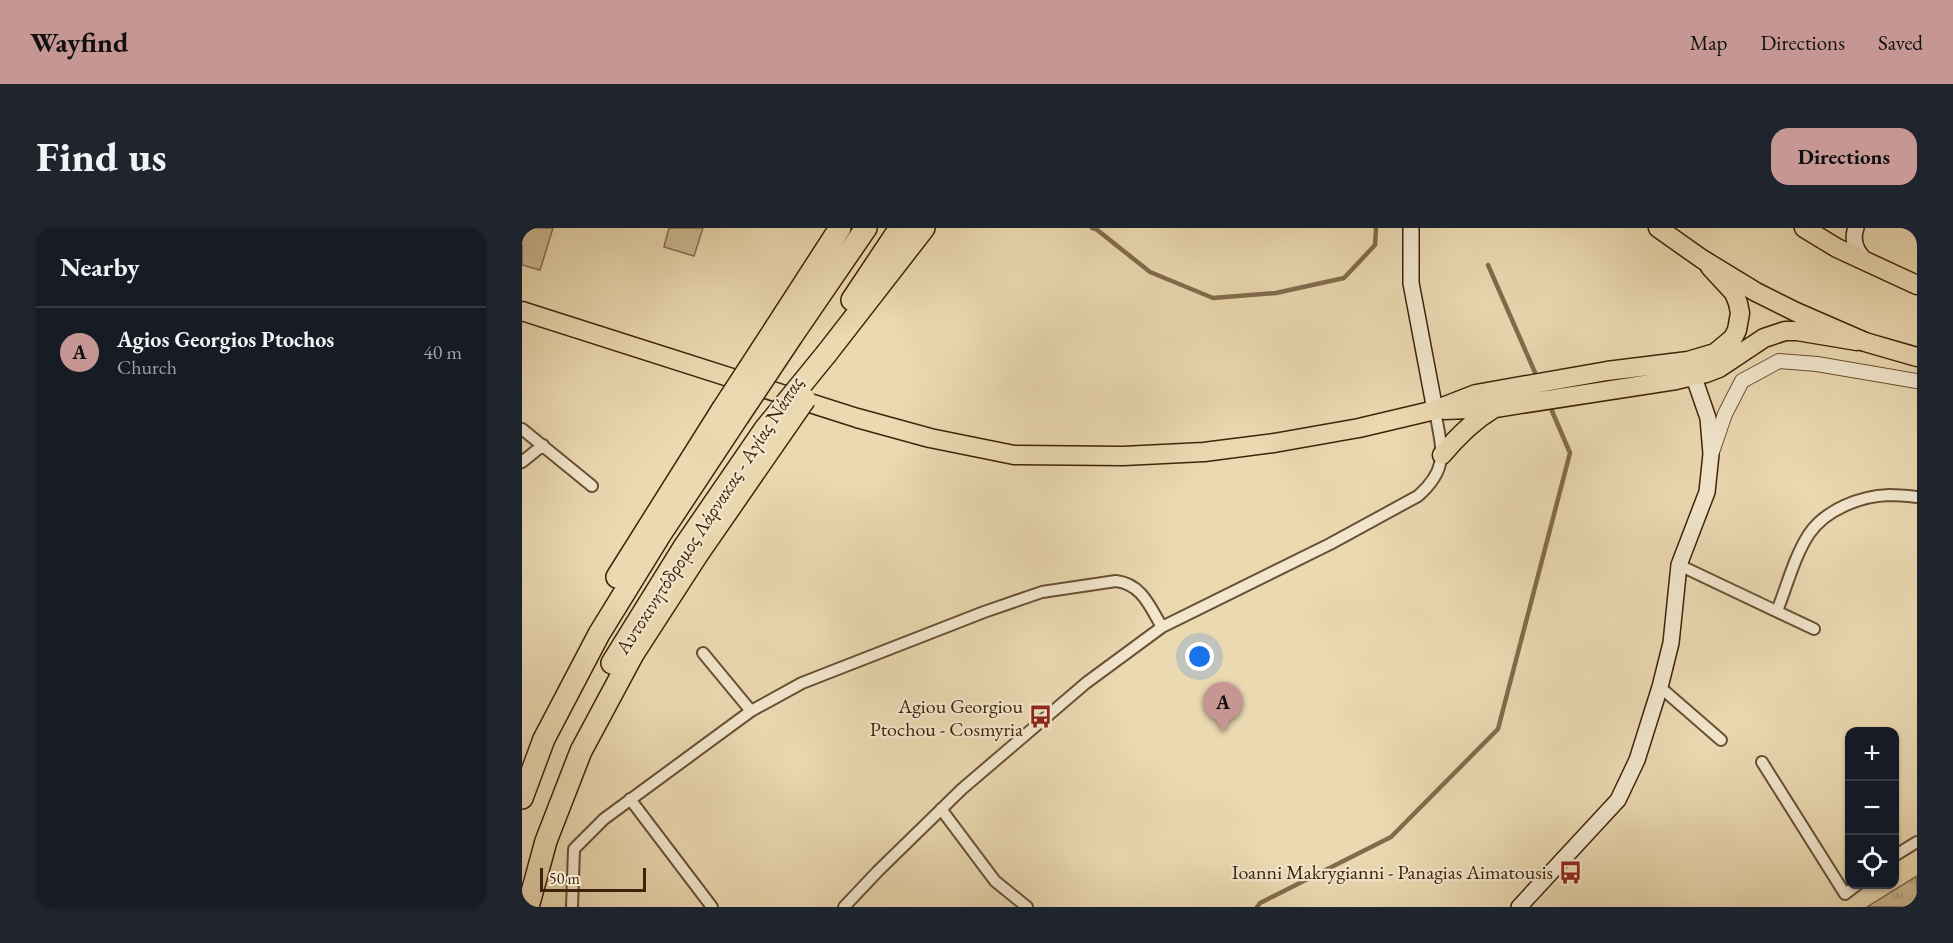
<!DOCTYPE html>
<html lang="en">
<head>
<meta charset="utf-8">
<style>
	:root { --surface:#171b24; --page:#20242c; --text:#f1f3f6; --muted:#9ea1a6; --line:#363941; --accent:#c59692 }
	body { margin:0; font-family:"EB Garamond",serif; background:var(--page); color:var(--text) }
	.controls { position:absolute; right:18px; bottom:18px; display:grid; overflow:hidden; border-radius:12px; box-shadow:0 2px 4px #0004 }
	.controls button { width:54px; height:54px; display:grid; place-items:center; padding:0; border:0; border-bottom:2px solid var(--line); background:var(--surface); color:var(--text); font:30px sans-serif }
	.scale { position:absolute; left:18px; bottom:15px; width:106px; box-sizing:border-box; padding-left:6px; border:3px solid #3e230a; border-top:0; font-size:16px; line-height:21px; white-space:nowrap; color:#3e230a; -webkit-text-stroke:4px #f2e6cd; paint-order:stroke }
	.you { position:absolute; left:678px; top:429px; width:21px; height:21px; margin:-15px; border:4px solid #fff; border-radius:50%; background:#1a73e8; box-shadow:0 0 0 9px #1a73e833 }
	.badge { display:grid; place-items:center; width:39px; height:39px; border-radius:50%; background:var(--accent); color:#111; font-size:20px; font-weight:700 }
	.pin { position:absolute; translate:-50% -50px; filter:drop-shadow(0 2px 3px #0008) }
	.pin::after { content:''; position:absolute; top:32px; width:21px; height:18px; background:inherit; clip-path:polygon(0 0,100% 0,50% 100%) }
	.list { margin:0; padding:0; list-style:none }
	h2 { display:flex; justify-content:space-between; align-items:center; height:78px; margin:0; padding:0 24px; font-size:26px }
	h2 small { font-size:20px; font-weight:400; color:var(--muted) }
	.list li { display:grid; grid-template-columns:39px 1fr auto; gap:18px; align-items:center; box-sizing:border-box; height:90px; padding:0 24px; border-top:2px solid var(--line) }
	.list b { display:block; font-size:22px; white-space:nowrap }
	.list p { margin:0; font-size:20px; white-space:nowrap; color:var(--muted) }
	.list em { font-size:20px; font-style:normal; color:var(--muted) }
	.icon { flex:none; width:33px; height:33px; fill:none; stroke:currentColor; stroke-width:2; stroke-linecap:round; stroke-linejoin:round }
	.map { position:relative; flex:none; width:1395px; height:679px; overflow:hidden; border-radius:18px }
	header { display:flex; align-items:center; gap:36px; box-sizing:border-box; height:84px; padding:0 30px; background:var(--accent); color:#111 }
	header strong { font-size:28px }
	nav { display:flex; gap:33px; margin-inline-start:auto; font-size:21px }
	.intro { display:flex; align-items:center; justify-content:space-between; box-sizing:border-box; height:144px; padding:0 36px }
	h1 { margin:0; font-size:42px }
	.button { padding:15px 27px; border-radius:18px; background:var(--accent); color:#111; font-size:21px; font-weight:700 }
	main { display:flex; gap:36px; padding:0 36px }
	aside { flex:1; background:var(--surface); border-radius:18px; box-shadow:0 2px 4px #0004 }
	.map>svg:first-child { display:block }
	.grass { fill:url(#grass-tufts); stroke:#866e50; stroke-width:1.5 }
	.pitch { fill:#ceba95; stroke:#866e50; stroke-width:1.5 }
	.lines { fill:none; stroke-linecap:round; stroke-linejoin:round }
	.stream { stroke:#826b4d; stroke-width:4.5 }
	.minor-casing { stroke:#695034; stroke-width:14 }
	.tertiary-casing { stroke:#695034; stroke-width:16 }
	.secondary-casing { stroke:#3e230a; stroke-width:18 }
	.primary-casing { stroke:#3e230a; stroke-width:21 }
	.trunk-casing { stroke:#3e230a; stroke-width:21 }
	.motorway-casing { stroke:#3e230a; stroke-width:24 }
	.minor { stroke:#f2e6cd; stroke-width:10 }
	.tertiary { stroke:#f2e6cd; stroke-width:14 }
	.secondary { stroke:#f2e6cd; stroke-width:15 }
	.primary { stroke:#ebd9b2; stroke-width:18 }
	.trunk { stroke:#ebd9b2; stroke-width:18 }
	.motorway { stroke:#ebd9b2; stroke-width:21 }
	.motorway-bridge-casing { stroke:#3e230a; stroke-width:24; stroke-linecap:butt }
	.motorway-bridge { stroke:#ebd9b2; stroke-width:21 }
	.labels { text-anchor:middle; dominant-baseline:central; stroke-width:4.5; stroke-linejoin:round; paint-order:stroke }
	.street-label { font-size:20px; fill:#3e230a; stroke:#f2e6cd }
	.poi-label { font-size:20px; fill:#3e230a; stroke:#f2e6cd; text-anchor:end }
</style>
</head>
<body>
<header>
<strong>Wayfind</strong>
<nav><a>Map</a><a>Directions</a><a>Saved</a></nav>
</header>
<div class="intro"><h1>Find us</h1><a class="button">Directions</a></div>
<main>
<aside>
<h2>Nearby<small></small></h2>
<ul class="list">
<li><span class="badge">A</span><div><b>Agios Georgios Ptochos</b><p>Church</p></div><em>40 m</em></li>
</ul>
</aside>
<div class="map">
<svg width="1395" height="679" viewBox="0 0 1395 679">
	<defs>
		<pattern id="grass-tufts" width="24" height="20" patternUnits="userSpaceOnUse" patternTransform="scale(1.5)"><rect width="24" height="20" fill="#ceba95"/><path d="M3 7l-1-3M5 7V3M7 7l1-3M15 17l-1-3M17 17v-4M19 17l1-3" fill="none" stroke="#a99778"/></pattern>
	</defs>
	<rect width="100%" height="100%" fill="#ebd9b2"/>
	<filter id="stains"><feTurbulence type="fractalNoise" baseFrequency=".00333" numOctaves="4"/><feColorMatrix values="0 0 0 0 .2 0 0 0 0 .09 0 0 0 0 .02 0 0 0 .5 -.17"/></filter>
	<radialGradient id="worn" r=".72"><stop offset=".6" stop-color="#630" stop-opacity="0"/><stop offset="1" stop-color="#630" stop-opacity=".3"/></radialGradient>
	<path class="grass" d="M 1395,648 L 1395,679 L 1345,679 Z"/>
	<path class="pitch" d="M 0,0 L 31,0 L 18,42 L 0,37 Z
		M 147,0 L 181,0 L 172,28 L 142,19 Z"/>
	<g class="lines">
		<path class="stream" d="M 570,0 L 574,1 L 628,44 L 691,70 L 754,65 L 822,50 L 853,17 L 854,0
			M 966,37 L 1015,149
			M 735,679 L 738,675 L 869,609 L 976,501 L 1048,225 L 1027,176"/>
		<defs>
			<path id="minor" d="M 0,201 L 70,258
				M 0,234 L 21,217
				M 1157,337 L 1292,401
				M 1255,383 C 1265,358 1272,329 1287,306 C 1303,282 1338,268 1367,267 C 1376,267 1386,268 1395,269
				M 181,425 L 229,483
				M 1138,459 L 1199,512
				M 1240,534 L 1323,666 L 1336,656
				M 108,571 L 190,679
				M 419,581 L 473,653 L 505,679
				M 1372,628 L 1395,614
				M 50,679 L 52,621 L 82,591 L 229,483 L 280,455 L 462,384 L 520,364 L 594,353 C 620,356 628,379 640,399
				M 322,679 L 356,643 L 440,561 L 564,455 L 640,399 L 808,316 L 896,268 C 929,239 919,220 913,182"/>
			<path id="tertiary" d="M 1190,224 L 1203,186 L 1220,153 L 1257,133 L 1295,136 L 1395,153"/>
			<path id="secondary" d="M 889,0 L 889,55 L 913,182
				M 1334,0 C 1329,13 1335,25 1345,34
				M 997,679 L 1096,572 L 1115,532 L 1138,459 L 1149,415 L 1157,337 L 1185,264 L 1189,226 L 1186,190 L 1168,138"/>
			<path id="primary" d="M 0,83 L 335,190 L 408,210 L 492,227 L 601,228 L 682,224 L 752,215 L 837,200 L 913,182 L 954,166 L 1085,143 L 1166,133 L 1193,125 L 1211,110 L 1215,102 L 1218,85 L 1216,75 L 1212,65 L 1188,39
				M 922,182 L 973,180 L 1154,152 L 1184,145 L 1197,140 L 1242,110 L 1263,103 L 1275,103 L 1335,113
				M 920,227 C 935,209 951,193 971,181"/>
			<path id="trunk" d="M 1136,0 L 1180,31 L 1234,64 L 1274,84 L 1343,114 L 1395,129
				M 1282,0 L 1315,20 L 1395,57"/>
			<path id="motorway" d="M 330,72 L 378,0
				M 254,99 L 318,0
				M 270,108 L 344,0
				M 305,125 L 402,0
				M 95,349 L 200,182
				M 90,435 L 162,319 L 243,201
				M 0,570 L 22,511 L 77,406 L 138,307 L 216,189
				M 6,679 L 24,613 L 59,523 L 111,426 L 175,327 L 258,207"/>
		</defs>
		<use href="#minor" class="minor-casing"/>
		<use href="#tertiary" class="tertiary-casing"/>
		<use href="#secondary" class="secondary-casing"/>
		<use href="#primary" class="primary-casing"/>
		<use href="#trunk" class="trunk-casing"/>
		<use href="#motorway" class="motorway-casing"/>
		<use href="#minor" class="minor"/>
		<use href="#tertiary" class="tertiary"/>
		<use href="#secondary" class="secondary"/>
		<use href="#primary" class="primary"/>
		<use href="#trunk" class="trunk"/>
		<use href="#motorway" class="motorway"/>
		<defs>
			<path id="motorway-bridge" d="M 200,182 L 254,99
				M 216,189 L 270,108
				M 243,201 L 305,125
				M 258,207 L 283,171"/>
		</defs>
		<use href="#motorway-bridge" class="motorway-bridge-casing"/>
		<use href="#motorway-bridge" class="motorway-bridge"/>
	</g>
	<defs>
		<symbol id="bus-bare" viewBox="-9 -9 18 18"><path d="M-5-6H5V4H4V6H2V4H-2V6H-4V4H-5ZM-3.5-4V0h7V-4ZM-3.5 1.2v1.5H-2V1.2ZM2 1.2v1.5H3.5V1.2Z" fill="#8f2418" stroke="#f2e6cd" stroke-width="2.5" paint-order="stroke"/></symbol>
	</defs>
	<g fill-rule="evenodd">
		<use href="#bus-bare" x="502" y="472" width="33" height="33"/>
		<use href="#bus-bare" x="1032" y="628" width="33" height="33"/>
	</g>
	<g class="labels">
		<g class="street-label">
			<text transform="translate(187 287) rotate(-57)">Αυτοκινητόδρομος Λάρνακας - Αγίας Νάπας</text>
		</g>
		<g class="poi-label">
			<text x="501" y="478">Agiou Georgiou<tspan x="501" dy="23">Ptochou - Cosmyria</tspan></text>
			<text x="1031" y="644">Ioanni Makrygianni - Panagias Aimatousis</text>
		</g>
	</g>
	<rect width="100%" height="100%" filter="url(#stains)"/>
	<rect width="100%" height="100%" fill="url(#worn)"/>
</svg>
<div class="controls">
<button>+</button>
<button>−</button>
<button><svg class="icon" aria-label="locate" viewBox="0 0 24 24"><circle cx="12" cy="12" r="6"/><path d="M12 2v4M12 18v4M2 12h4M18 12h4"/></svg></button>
</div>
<div class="scale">50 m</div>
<div class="you"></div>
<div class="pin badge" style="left:701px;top:504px">A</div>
</div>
</main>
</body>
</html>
